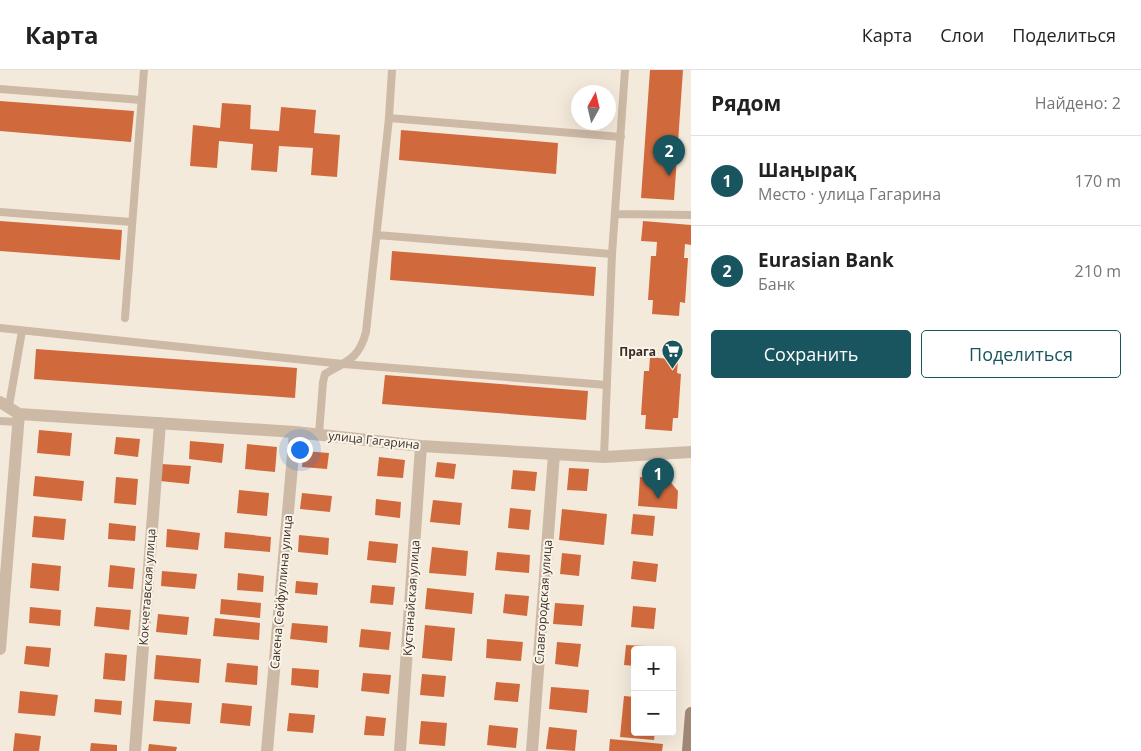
<!DOCTYPE html>
<html lang="ru">
<head>
<meta charset="utf-8">
<style>
	:root { --surface:#fff; --page:#f2f2f2; --text:#222; --muted:#767676; --line:#e0e0e0; --accent:#19555e }
	body { margin:0; font-family:"Open Sans",sans-serif; background:var(--page); color:var(--text) }
	.controls { position:absolute; right:15px; bottom:15px; display:grid; overflow:hidden; border-radius:5px; box-shadow:0 5px 20px #0002 }
	.controls button { width:45px; height:45px; display:grid; place-items:center; padding:0; border:0; border-bottom:1px solid var(--line); background:var(--surface); color:var(--text); font:25px sans-serif }
	.compass { position:absolute; left:571px; top:15px; width:45px; height:45px; border-radius:50%; background:var(--surface); box-shadow:0 5px 20px #0002; rotate:8deg }
	.you { position:absolute; left:299px; top:379px; width:18px; height:18px; margin:-12px; border:4px solid #fff; border-radius:50%; background:#1a73e8; box-shadow:0 0 0 8px #1a73e833 }
	.badge { display:grid; place-items:center; width:32px; height:32px; border-radius:50%; background:var(--accent); color:#fff; font-size:16px; font-weight:700 }
	.pin { position:absolute; translate:-50% -41px; filter:drop-shadow(0 1px 2px #0008) }
	.pin::after { content:''; position:absolute; top:26px; width:18px; height:15px; background:inherit; clip-path:polygon(0 0,100% 0,50% 100%) }
	.list { margin:0; padding:0; list-style:none }
	h2 { display:flex; justify-content:space-between; align-items:center; height:65px; margin:0; padding:0 20px; font-size:21px }
	h2 small { font-size:16px; font-weight:400; color:var(--muted) }
	.list li { display:grid; grid-template-columns:32px 1fr auto; gap:15px; align-items:center; box-sizing:border-box; height:90px; padding:0 20px; border-top:1px solid var(--line) }
	.list b { display:block; font-size:19px; white-space:nowrap }
	.list p { margin:0; font-size:16px; white-space:nowrap; color:var(--muted) }
	.list em { font-size:16px; font-style:normal; color:var(--muted) }
	.actions { display:flex; gap:10px; padding:15px 20px }
	.actions a { flex:1; padding:11px 0; border:1px solid var(--accent); border-radius:5px; text-align:center; font-size:18px; color:var(--accent) }
	.actions .main { background:var(--accent); color:#fff }
	.map { position:relative; flex:none; width:691px; height:681px; overflow:hidden }
	header { display:flex; align-items:center; gap:30px; box-sizing:border-box; height:70px; padding:0 25px; background:var(--surface); border-bottom:1px solid var(--line) }
	header strong { font-size:24px }
	nav { display:flex; gap:28px; margin-inline-start:auto; font-size:18px }
	main { display:flex }
	aside { flex:1; background:var(--surface) }
	.map>svg:first-child { display:block }
	.building { fill:#d06a3d }
	.lines { fill:none; stroke-linecap:round; stroke-linejoin:round }
	.lane { stroke:#cdbaa6; stroke-width:8 }
	.street { stroke:#cdbaa6; stroke-width:12 }
	.secondary { stroke:#a18977; stroke-width:12 }
	.labels { text-anchor:middle; dominant-baseline:central; stroke-width:4; stroke-linejoin:round; paint-order:stroke }
	.poi-label { font-size:12px; font-weight:bold; fill:#392e27; stroke:#fbf4e8; text-anchor:end }
	.street-label { font-size:12px; fill:#392e27; stroke:#fbf4e8 }
</style>
</head>
<body>
<header>
<strong>Карта</strong>
<nav><a>Карта</a><a>Слои</a><a>Поделиться</a></nav>
</header>
<main>
<div class="map">
<svg width="691" height="681" viewBox="0 0 691 681">
	<rect width="100%" height="100%" fill="#f4eadb"/>
	<path class="building" d="M 650,0 L 683,0 L 674,130 L 641,128 Z
		M 0,31 L 134,41 L 131,72 L 0,61 Z
		M 222,33 L 251,35 L 250,59 L 279,61 L 281,37 L 316,40 L 314,63 L 340,65 L 337,107 L 311,105 L 313,78 L 279,76 L 277,102 L 251,100 L 253,74 L 219,71 L 217,98 L 190,96 L 193,55 L 220,58 Z
		M 401,60 L 558,73 L 556,104 L 399,90 Z
		M 0,151 L 122,160 L 120,190 L 0,181 Z
		M 643,151 L 691,155 L 691,175 L 685,174 L 684,188 L 688,188 L 685,233 L 680,232 L 679,246 L 652,244 L 653,230 L 648,230 L 651,186 L 656,186 L 657,172 L 641,171 Z
		M 392,181 L 596,197 L 594,226 L 390,210 Z
		M 36,279 L 297,298 L 295,328 L 34,309 Z
		M 650,287 L 678,290 L 677,303 L 681,304 L 678,348 L 673,348 L 672,361 L 645,359 L 646,345 L 641,345 L 644,301 L 649,301 Z
		M 385,305 L 588,321 L 586,350 L 382,334 Z
		M 39,360 L 72,363 L 70,386 L 37,383 Z
		M 116,367 L 140,369 L 138,387 L 114,384 Z
		M 190,371 L 224,374 L 222,393 L 189,389 Z
		M 247,374 L 277,377 L 275,402 L 245,399 Z
		M 303,381 L 329,383 L 327,399 L 302,397 Z
		M 379,387 L 405,390 L 403,408 L 377,406 Z
		M 437,392 L 456,394 L 454,409 L 435,407 Z
		M 162,394 L 191,396 L 189,414 L 160,411 Z
		M 569,398 L 589,399 L 587,421 L 567,420 Z
		M 513,400 L 537,402 L 535,421 L 511,419 Z
		M 35,406 L 84,411 L 82,431 L 33,426 Z
		M 116,407 L 138,409 L 136,435 L 114,433 Z
		M 640,407 L 668,409 L 678,421 L 677,439 L 638,436 Z
		M 239,420 L 269,423 L 267,446 L 237,443 Z
		M 302,423 L 332,426 L 330,442 L 300,439 Z
		M 376,429 L 401,432 L 400,448 L 375,445 Z
		M 433,430 L 462,433 L 460,455 L 430,452 Z
		M 510,438 L 531,440 L 529,460 L 508,458 Z
		M 562,439 L 607,444 L 604,475 L 559,470 Z
		M 633,444 L 655,446 L 653,466 L 631,464 Z
		M 34,446 L 66,449 L 64,470 L 32,467 Z
		M 109,453 L 136,456 L 135,471 L 108,469 Z
		M 167,459 L 200,463 L 198,480 L 166,477 Z
		M 225,462 L 271,467 L 270,482 L 224,478 Z
		M 299,465 L 329,468 L 328,485 L 298,482 Z
		M 369,471 L 398,474 L 396,493 L 367,490 Z
		M 432,477 L 468,481 L 466,506 L 429,503 Z
		M 497,482 L 530,485 L 529,503 L 495,500 Z
		M 562,483 L 581,485 L 579,506 L 560,504 Z
		M 633,491 L 658,494 L 656,512 L 631,509 Z
		M 32,493 L 61,496 L 59,521 L 30,518 Z
		M 110,495 L 135,498 L 133,519 L 108,517 Z
		M 162,501 L 197,504 L 195,519 L 161,516 Z
		M 238,503 L 264,506 L 263,522 L 237,520 Z
		M 296,511 L 318,513 L 317,525 L 295,523 Z
		M 372,515 L 395,517 L 393,535 L 370,533 Z
		M 427,518 L 474,523 L 472,544 L 425,539 Z
		M 505,524 L 529,526 L 527,546 L 503,543 Z
		M 221,529 L 261,533 L 260,548 L 220,544 Z
		M 555,533 L 584,535 L 582,556 L 553,554 Z
		M 633,536 L 656,538 L 654,559 L 631,557 Z
		M 30,537 L 61,540 L 60,556 L 29,553 Z
		M 96,537 L 131,540 L 129,560 L 94,556 Z
		M 158,544 L 189,547 L 187,565 L 156,562 Z
		M 215,548 L 260,553 L 259,570 L 213,566 Z
		M 292,553 L 328,556 L 327,573 L 290,569 Z
		M 425,555 L 455,558 L 452,591 L 422,588 Z
		M 361,559 L 391,562 L 389,580 L 359,577 Z
		M 487,569 L 523,572 L 521,591 L 486,588 Z
		M 557,572 L 581,574 L 578,597 L 555,594 Z
		M 626,575 L 646,576 L 645,580 L 635,580 L 635,596 L 624,595 Z
		M 26,576 L 51,578 L 49,597 L 24,594 Z
		M 105,583 L 127,585 L 125,611 L 103,609 Z
		M 156,585 L 201,589 L 199,613 L 154,609 Z
		M 227,593 L 258,596 L 257,615 L 225,612 Z
		M 292,598 L 319,600 L 318,618 L 291,615 Z
		M 363,603 L 391,605 L 389,624 L 361,621 Z
		M 422,604 L 446,606 L 444,627 L 420,625 Z
		M 496,612 L 520,614 L 518,632 L 494,630 Z
		M 551,617 L 589,620 L 587,643 L 549,639 Z
		M 20,621 L 58,625 L 55,646 L 18,643 Z
		M 624,626 L 635,627 L 635,662 L 655,662 L 654,670 L 620,667 Z
		M 95,629 L 122,631 L 121,645 L 94,642 Z
		M 155,630 L 192,633 L 190,654 L 153,651 Z
		M 222,633 L 252,636 L 250,656 L 220,653 Z
		M 289,643 L 315,645 L 313,663 L 287,661 Z
		M 366,646 L 386,648 L 384,666 L 364,665 Z
		M 421,651 L 447,653 L 445,676 L 419,674 Z
		M 489,655 L 518,658 L 516,678 L 487,675 Z
		M 549,657 L 577,660 L 575,681 L 546,679 Z
		M 15,663 L 41,666 L 39,681 L 13,681 Z
		M 610,669 L 663,674 L 662,681 L 609,681 Z
		M 91,673 L 117,675 L 117,681 L 90,681 Z
		M 149,674 L 177,677 L 176,681 L 148,681 Z"/>
	<g class="lines">
		<path class="lane" d="M 0,19 L 141,30
			M 389,48 L 621,67
			M 0,142 L 132,152
			M 616,144 L 691,145
			M 377,165 L 612,184
			M 125,248 L 144,0
			M 0,258 L 343,294 L 607,315
			M 9,336 L 22,261
			M 0,351 L 18,352
			M 319,364 L 323,312 L 325,304 C 347,291 359,289 366,262 L 389,48 L 392,0
			M 604,387 L 612,184 L 625,0"/>
		<path class="street" d="M 0,332 L 19,344 L 295,362 L 421,376 L 604,387 L 691,382
			M 0,579 L 19,344
			M 135,681 L 160,353
			M 267,681 L 295,362
			M 400,681 L 421,376
			M 532,681 L 554,384"/>
		<path class="secondary" d="M 688,681 L 691,643"/>
	</g>
	<defs>
		<symbol id="supermarket-pin" viewBox="-11 -11 22 30"><path d="M0 17L-7.5 6A9.5 9.5 0 1 1 7.5 6Z" fill="#19555e" stroke="#fbf4e8"/><path d="M-6-5.5h2.5l.6 2H6L4.5 2H-2.5L-4.4-4H-6ZM-1.5 3.2a1.3 1.3 0 1 0 .1 0ZM3 3.2a1.3 1.3 0 1 0 .1 0Z" fill="#fff"/></symbol>
	</defs>
	<g fill-rule="evenodd">
		<use href="#supermarket-pin" x="660" y="268" width="25" height="34"/>
	</g>
	<g class="labels">
		<g class="poi-label">
			<text x="656" y="281">Прага</text>
		</g>
		<g class="street-label">
			<text transform="translate(374 370) rotate(6)">улица Гагарина</text>
			<text transform="translate(147 517) rotate(-86)">Кокчетавская улица</text>
			<text transform="translate(281 522) rotate(-85)">Сакена Сейфуллина улица</text>
			<text transform="translate(411 528) rotate(-86)">Кустанайская улица</text>
			<text transform="translate(543 532) rotate(-86)">Славгородская улица</text>
		</g>
	</g>
</svg>
<div class="controls">
<button>+</button>
<button>−</button>
</div>
<svg class="compass" viewBox="-18 -18 36 36"><path d="M0-13l5 13h-10z" fill="#e53935"/><path d="M0 13l5-13h-10z" fill="#767676"/></svg>
<div class="you"></div>
<div class="pin badge" style="left:658px;top:429px">1</div>
<div class="pin badge" style="left:669px;top:106px">2</div>
</div>
<aside>
<h2>Рядом<small>Найдено: 2</small></h2>
<ul class="list">
<li><span class="badge">1</span><div><b>Шаңырақ</b><p>Место · улица Гагарина</p></div><em>170 m</em></li>
<li><span class="badge">2</span><div><b>Eurasian Bank</b><p>Банк</p></div><em>210 m</em></li>
</ul>
<div class="actions"><a class="main">Сохранить</a><a>Поделиться</a></div>
</aside>
</main>
</body>
</html>
